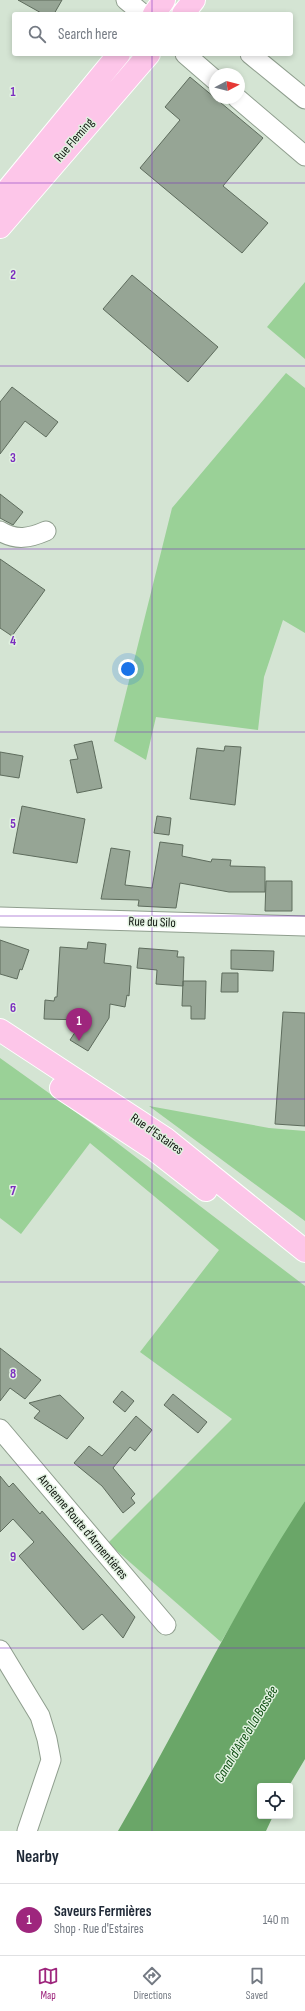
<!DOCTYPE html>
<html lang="en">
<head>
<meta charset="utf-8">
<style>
	:root { --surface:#fff; --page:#f6f6f7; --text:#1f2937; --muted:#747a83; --line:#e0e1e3; --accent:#9e267d }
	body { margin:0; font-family:"Sofia Sans Condensed",sans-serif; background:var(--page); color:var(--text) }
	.controls { position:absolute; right:12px; bottom:12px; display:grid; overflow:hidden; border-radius:4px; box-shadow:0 2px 6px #0003 }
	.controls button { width:36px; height:36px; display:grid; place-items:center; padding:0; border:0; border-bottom:1px solid var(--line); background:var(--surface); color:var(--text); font:20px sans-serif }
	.compass { position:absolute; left:209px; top:68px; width:36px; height:36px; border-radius:50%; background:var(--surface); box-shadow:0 2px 6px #0003; rotate:83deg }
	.you { position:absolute; left:128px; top:669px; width:14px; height:14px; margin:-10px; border:3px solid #fff; border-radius:50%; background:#1a73e8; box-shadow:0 0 0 6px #1a73e833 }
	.badge { display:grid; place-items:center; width:26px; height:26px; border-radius:50%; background:var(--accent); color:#fff; font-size:13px; font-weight:700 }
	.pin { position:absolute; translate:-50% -33px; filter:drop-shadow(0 1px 2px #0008) }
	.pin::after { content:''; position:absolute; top:21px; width:14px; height:12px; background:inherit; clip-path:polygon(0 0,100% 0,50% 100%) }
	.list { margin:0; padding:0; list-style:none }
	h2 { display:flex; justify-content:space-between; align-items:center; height:52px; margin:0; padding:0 16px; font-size:17px }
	h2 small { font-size:13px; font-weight:400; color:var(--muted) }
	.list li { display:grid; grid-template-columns:26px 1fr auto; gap:12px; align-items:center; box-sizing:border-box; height:72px; padding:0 16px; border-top:1px solid var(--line) }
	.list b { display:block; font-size:15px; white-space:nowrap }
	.list p { margin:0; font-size:13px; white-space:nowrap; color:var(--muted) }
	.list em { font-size:13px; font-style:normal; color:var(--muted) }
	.icon { flex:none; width:22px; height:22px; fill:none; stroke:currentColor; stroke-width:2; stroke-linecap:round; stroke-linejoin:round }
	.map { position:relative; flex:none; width:305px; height:1831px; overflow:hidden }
	.search { position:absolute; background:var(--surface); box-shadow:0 2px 6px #0003; left:12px; right:12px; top:12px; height:44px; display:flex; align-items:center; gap:10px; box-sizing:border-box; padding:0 14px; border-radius:4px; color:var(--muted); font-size:15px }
	.sheet { height:124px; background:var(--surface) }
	nav { display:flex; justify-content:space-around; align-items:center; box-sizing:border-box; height:56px; border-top:1px solid var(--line); background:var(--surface); font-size:11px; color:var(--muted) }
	nav a { display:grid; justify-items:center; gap:2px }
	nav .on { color:var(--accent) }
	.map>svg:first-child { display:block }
	.green { fill:#9ad197 }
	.water { fill:#6aa668 }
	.building { fill:#96a595; stroke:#5e6c5d }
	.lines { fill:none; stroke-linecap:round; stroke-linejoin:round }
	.minor-casing { stroke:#8f9e8e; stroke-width:21 }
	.major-casing { stroke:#fff; stroke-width:24 }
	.minor { stroke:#fff; stroke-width:19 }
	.major { stroke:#fdc6e9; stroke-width:22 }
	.grid { fill:none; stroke:#7b2cbf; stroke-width:1; stroke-opacity:0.55 }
	.labels { text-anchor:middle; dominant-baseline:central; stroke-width:3; stroke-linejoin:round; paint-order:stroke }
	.street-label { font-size:13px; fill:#0f140e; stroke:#e1f1e0 }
	.water-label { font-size:14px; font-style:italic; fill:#0b4c0f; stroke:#e1f1e0 }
	.grid-label { font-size:13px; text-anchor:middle; font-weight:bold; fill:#7b2cbf; stroke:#e1f1e0; stroke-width:3; stroke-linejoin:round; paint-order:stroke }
</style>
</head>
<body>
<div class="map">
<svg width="305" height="1831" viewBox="0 0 305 1831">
	<rect width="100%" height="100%" fill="#d4e4d3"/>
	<path class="green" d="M 305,282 L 305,359 L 267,327 Z
		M 286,373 L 305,388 L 305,633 L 283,620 L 264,677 L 258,730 L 156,717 L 146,760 L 114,741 L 172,508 Z
		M 0,1058 L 95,1126 L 305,1286 L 305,1501 L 221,1642 L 108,1543 L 232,1419 L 140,1352 L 219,1250 L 90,1143 L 21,1234 L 0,1218 Z
		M 149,1106 L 269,1128 L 305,1131 L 305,1221 Z"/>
	<path class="water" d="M 305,1501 L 305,1759 L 289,1786 L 260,1786 L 260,1816 L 273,1816 L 266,1831 L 118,1831 C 182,1721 235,1607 305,1501 Z"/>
	<path class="building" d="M 18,0 L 62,0 L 54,14 L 43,14 Z
		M 190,77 L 263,138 L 223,186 L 268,223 L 242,253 L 140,168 L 180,120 L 165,107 Z
		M 132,275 L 218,347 L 188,382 L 103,309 Z
		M 12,387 L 58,422 L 46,437 L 25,421 L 0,454 L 0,402 Z
		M 0,494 L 23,512 L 13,525 L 0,518 Z
		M 0,559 L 45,590 L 12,636 L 0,628 Z
		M 92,741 L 102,788 L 77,793 L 70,760 L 78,759 L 74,745 Z
		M 225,746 L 241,747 L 235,805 L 190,799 L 197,748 L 224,751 Z
		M 0,752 L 23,756 L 19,778 L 0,775 Z
		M 22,806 L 85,819 L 77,863 L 13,853 Z
		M 157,816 L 171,818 L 169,835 L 154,833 Z
		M 160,842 L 183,845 L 182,856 L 211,862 L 212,859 L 231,860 L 230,866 L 265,867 L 265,892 L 229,892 L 180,883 L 176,908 L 138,906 L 139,900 L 101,899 L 111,848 L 130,851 L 125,885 L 152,888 Z
		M 266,881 L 292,881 L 292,911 L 265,911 Z
		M 0,940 L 29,950 L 22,970 L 20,969 L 17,979 L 0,974 Z
		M 88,942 L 106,944 L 104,963 L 131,966 L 129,996 L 127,995 L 125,1007 L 110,1004 L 109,1018 L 88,1051 L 70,1040 L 83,1020 L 44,1019 L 45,1000 L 54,1001 L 55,997 L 57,997 L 60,947 L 87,949 Z
		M 139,948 L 178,951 L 177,957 L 184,957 L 183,986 L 156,984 L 157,970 L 137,968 Z
		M 231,950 L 274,951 L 273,971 L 231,969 Z
		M 222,973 L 238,973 L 238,992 L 221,992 Z
		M 183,981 L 206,981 L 205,1019 L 191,1019 L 191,1006 L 182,1006 Z
		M 283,1012 L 305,1013 L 305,1126 L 275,1124 Z
		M 0,1348 L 41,1380 L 25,1399 L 10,1388 L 0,1401 Z
		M 122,1391 L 134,1401 L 125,1412 L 113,1402 Z
		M 173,1394 L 207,1422 L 198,1433 L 164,1405 Z
		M 60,1395 L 84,1418 L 67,1439 L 34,1418 L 40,1411 L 29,1403 Z
		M 136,1416 L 152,1430 L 135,1451 L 130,1447 L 113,1468 L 135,1494 L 131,1498 L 135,1503 L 123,1513 L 102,1486 L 74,1463 L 89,1446 L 102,1456 Z
		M 0,1476 L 9,1487 L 13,1483 L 40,1514 L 42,1511 L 135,1617 L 123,1638 L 102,1614 L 83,1630 L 19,1556 L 34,1542 L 13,1519 L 0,1532 Z"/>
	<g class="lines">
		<defs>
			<path id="minor" d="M 126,0 L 143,14
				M 185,54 L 215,80
				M 250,54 L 305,99
				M 237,98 L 305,156
				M 0,531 C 16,541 30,538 46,531
				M 0,917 L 305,926
				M 0,1429 L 166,1625
				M 0,1650 L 40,1716 L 47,1739 L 51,1760 L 27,1831"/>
			<path id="major" d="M 154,14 L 164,0
				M 183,14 L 194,0
				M 0,199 L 119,54
				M 0,227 L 149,54
				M 0,1030 L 166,1139 L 305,1251
				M 61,1088 L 155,1150 L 206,1190"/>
		</defs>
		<use href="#minor" class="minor-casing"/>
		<use href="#major" class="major-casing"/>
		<use href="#minor" class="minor"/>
		<use href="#major" class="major"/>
	</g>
	<path class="grid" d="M 152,0 L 152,14M 152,54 L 152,1831M 0,183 L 305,183M 0,366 L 305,366M 0,549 L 305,549M 0,732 L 305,732M 0,916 L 305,916M 0,1099 L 305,1099M 0,1282 L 305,1282M 0,1465 L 305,1465M 0,1648 L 305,1648"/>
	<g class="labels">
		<g class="street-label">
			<text transform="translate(74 140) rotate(-49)">Rue Fleming</text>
			<text transform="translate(152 922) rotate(2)">Rue du Silo</text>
			<text transform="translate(157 1134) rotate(35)">Rue d'Estaires</text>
			<text transform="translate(83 1527) rotate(50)">Ancienne Route d'Armentières</text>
		</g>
		<g class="water-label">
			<text transform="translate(246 1734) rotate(-59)">Canal d'Aire à La Bassée</text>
		</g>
	</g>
	<g class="grid-label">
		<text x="13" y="96">1</text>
		<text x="13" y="279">2</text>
		<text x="13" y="462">3</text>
		<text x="13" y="645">4</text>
		<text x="13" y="828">5</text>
		<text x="13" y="1012">6</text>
		<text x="13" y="1195">7</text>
		<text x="13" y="1378">8</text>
		<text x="13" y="1561">9</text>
	</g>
</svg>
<div class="controls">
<button><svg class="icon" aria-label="locate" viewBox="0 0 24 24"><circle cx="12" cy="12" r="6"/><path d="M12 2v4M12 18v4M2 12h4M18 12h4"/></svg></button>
</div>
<svg class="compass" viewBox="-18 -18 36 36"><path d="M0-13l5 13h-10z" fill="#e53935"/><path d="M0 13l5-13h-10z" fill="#747a83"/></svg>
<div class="you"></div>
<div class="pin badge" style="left:79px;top:1041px">1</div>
<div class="search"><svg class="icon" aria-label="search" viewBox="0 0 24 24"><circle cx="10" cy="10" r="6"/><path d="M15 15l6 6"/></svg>Search here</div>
</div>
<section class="sheet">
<h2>Nearby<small></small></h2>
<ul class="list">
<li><span class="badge">1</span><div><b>Saveurs Fermières</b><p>Shop · Rue d'Estaires</p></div><em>140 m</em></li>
</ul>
</section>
<nav>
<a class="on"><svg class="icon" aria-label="map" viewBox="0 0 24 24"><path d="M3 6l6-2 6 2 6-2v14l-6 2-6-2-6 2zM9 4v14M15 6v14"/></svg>Map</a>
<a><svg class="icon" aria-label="directions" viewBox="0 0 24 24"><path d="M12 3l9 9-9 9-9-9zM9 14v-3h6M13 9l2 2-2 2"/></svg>Directions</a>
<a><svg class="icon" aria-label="saved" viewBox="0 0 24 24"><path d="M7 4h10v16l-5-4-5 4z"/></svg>Saved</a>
</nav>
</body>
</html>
